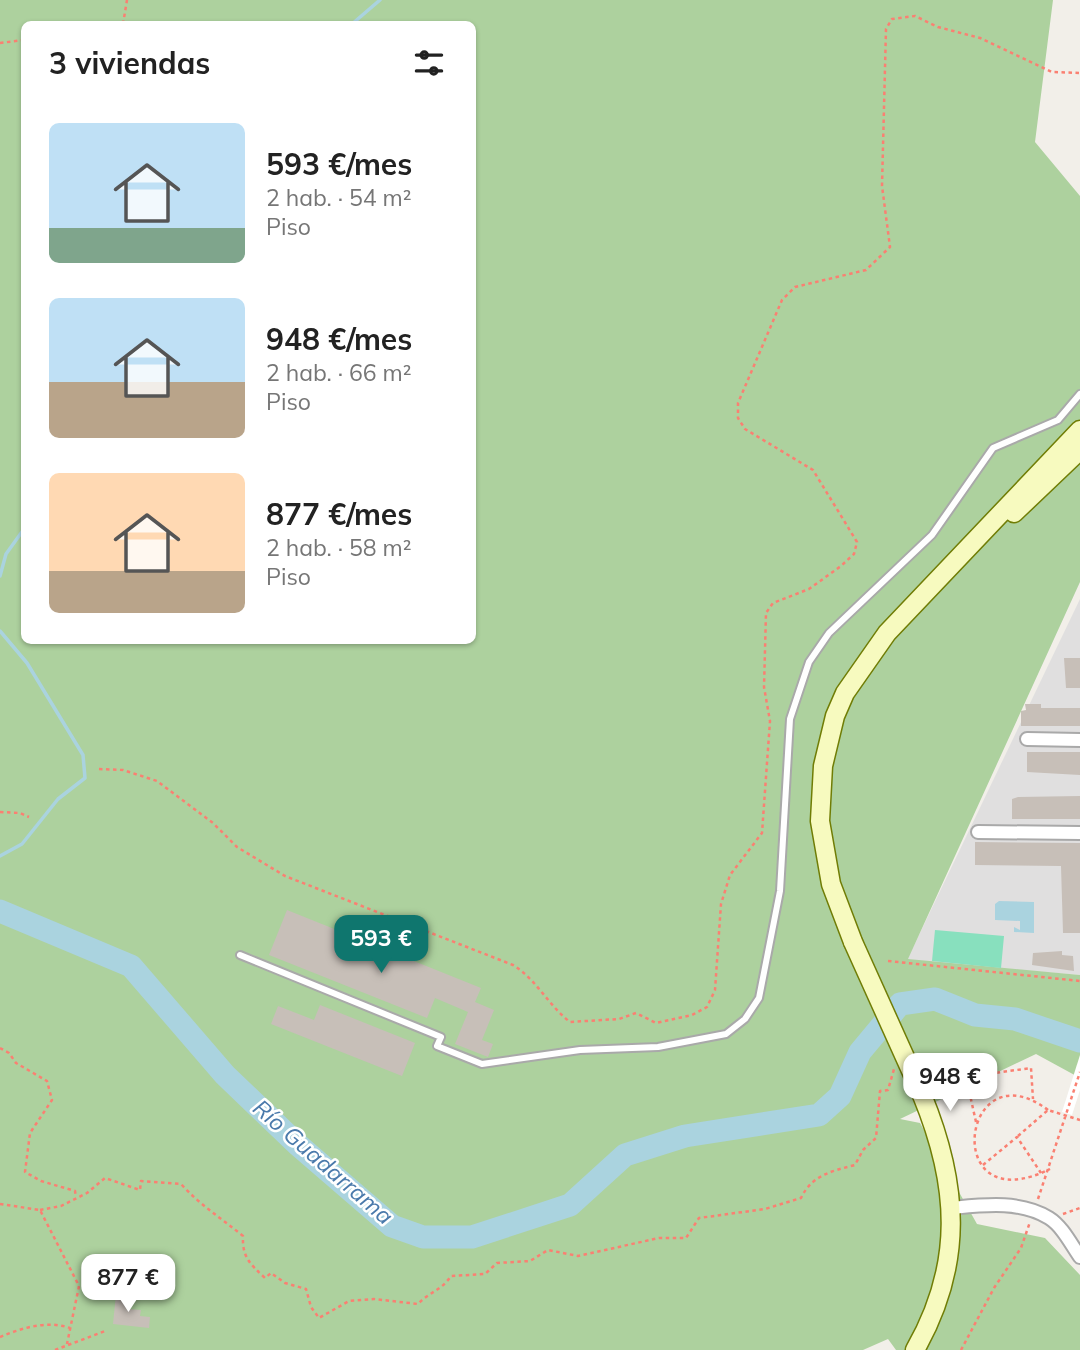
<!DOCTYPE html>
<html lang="es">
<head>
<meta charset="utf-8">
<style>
  body { margin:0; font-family:Mulish,sans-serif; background:#f6f6f6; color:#222; height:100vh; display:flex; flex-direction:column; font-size:26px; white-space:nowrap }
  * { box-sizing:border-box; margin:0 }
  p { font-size:23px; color:#767676 }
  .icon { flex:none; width:38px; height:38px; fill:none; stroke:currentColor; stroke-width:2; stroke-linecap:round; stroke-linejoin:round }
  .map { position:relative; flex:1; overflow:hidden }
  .side { position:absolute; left:21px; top:21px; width:455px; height:623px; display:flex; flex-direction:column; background:#fff; border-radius:10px; box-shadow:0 2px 5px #0004 }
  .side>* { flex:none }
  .price { position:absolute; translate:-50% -60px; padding:0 16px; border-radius:14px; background:#fff; color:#222; font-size:23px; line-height:46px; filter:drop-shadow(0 2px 4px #0008) }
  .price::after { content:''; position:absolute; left:50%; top:42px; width:21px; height:16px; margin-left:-10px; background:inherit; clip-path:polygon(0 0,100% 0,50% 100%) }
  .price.selected { background:#0f766e; color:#fff }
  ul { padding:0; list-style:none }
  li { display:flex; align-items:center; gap:21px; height:175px; padding:0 28px }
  li span { display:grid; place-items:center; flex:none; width:196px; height:140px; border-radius:10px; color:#555 }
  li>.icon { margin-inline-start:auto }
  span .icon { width:84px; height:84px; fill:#fffc; stroke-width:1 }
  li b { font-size:30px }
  h2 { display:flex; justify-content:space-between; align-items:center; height:84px; padding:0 28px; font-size:30px }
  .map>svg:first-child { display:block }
</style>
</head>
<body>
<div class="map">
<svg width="1080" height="1350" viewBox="0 0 1080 1350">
  <rect width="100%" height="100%" fill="#f2efe9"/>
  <!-- residential -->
  <path fill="#e0dfdf" d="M1080 599V975L907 960Z"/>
  <!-- forest -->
  <path fill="#add19e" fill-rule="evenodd" d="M0 0H1053L1035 142 1080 196V582L908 959 1080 975V1078L1036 1054 900 1119 920 1123 977 1224 1045 1238 1080 1275V1350H896L888 1339 863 1350H0ZM24 24H472V640H24Z"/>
  <!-- pitch -->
  <path fill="#88e0be" d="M935 930 1004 936 1001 968 932 961Z"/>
  <!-- water -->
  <path fill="#aad3df" d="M999 901 1034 902V933L1014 932V927L1020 930V921L995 920V904Z"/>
  <!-- pier -->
  <path fill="#fff" d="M1080 1055V1090L1072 1115 1062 1112Z"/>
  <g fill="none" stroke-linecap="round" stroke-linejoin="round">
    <!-- stream -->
    <path stroke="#aad3df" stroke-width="3.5" d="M352 24 380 0
      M0 576 6 554 24 529
      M0 631 27 663 83 755 85 778 58 799 22 844 0 856"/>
    <!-- river -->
    <path stroke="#aad3df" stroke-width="23" d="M0 911 131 966 225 1075 297 1144 392 1226 423 1237H472L570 1205 625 1155 685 1136 819 1115 840 1096 860 1052 900 1004 935 999 975 1015 1015 1019 1080 1041"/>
  </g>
  <!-- building -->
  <path fill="#c7bfb8" d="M1064 658H1080V688H1066Z
    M1025 704H1041V708H1080V726H1021V711L1026 710Z
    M1027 752H1080V775L1027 772Z
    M1080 796V819H1012V799L1018 797Z
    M975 842 1080 843V933H1063L1061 866 975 865Z
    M287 910 481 988 475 1002 494 1010 482 1040 493 1044 488 1057 455 1044 468 1012 435 998 427 1018 269 955Z
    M1062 951V955L1073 956 1074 971 1032 965 1033 953Z
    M320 1005 415 1043 402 1076 271 1024 278 1006 314 1020Z
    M116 1294 129 1296 128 1309 141 1310 140 1316 150 1317 149 1328 113 1324Z"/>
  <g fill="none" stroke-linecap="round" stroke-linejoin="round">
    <defs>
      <path id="service" d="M240 955 441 1037 437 1046 482 1064 580 1050 658 1047 726 1034 745 1019 759 998 780 891 790 719 809 662 829 633 932 535 993 448 1058 420 1080 394"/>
      <path id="minor" d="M1027 739 1080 740
        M978 832 1080 833
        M951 1208C983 1205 1020 1200 1049 1218 1062 1226 1071 1244 1080 1257"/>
      <path id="secondary" d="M1014 513 1080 450
        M853 942 831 884 820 821 823 766 835 716 845 693 887 633 1080 430
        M915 1350C964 1264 959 1185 922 1095"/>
    </defs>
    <!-- service casing -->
    <use href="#service" stroke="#a9a9a9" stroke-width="10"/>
    <!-- minor casing -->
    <use href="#minor" stroke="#a9a9a9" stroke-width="16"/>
    <!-- secondary casing -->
    <use href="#secondary" stroke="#707d05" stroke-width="21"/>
    <!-- path -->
    <path stroke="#fa8072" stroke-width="2.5" stroke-dasharray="3.5 3.5" stroke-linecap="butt" d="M123 24 127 0
      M0 43 24 40
      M99 769 123 770 157 781 213 823 237 847 285 876 513 965C537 980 548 1005 570 1022L619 1019 636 1013 656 1023 692 1015 707 1007 715 990 721 904 730 875 762 833 770 721 764 687 766 613 773 603 809 589 841 566 854 554 857 542 813 470 745 429 738 418V403L782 300 795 287 866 270 890 247 882 186 886 29 892 19 915 16 938 27 980 38 1052 72 1080 73
      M0 812 20 813 29 817
      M888 961 1080 981
      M0 1048 9 1053 16 1063 47 1081 52 1100 30 1133 25 1172 41 1181 75 1191 76 1197
      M922 1057 937 1060 966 1077
      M1048 1110C961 1045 939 1224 1050 1169
      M976 1122 966 1077 1031 1068 1033 1099
      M1018 1136 1048 1110 1080 1120
      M983 1165 1017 1137 1041 1173
      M1038 1199 1080 1072
      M0 1204 40 1210 79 1286 67 1344
      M40 1210 61 1206 87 1193 105 1178 140 1190 141 1181 181 1184C200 1205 221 1218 243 1236 242 1257 250 1264 265 1278L271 1273 285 1283 306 1289 311 1307 319 1318 349 1301 374 1299 418 1304C429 1292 441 1291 451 1276L485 1274 497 1263 530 1261 548 1250 578 1256 659 1238H686L699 1218 765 1209 801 1198C812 1175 832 1171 855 1165L863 1150 876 1138 880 1091 888 1090 894 1069
      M1063 1214 1080 1208
      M0 1337C22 1328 47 1320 70 1328
      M55 1350 105 1331
      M961 1350 994 1288 1021 1248 1030 1222"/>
    <!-- service -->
    <use href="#service" stroke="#fff" stroke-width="6"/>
    <!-- minor -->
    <use href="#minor" stroke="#fff" stroke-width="12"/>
    <!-- secondary -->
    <use href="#secondary" stroke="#f7fabf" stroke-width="18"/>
    <defs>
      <path id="secondary-bridge" d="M853 942 922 1095"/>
    </defs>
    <!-- secondary-bridge casing -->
    <use href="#secondary-bridge" stroke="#707d05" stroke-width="21" stroke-linecap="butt"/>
    <!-- secondary-bridge -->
    <use href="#secondary-bridge" stroke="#f7fabf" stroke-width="18"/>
  </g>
  <g text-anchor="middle" stroke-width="5" stroke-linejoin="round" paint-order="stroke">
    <!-- water labels -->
    <g font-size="23" font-style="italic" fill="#4a7aab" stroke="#fff">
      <text transform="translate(323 1162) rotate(41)" y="8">Río Guadarrama</text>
    </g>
  </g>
</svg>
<b class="price selected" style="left:381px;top:975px">593 €</b>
<b class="price" style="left:950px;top:1113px">948 €</b>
<b class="price" style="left:128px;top:1314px">877 €</b>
<section class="side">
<h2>3 viviendas<svg class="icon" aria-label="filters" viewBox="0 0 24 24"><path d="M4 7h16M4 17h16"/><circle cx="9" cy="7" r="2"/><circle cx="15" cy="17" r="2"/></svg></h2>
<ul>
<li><span style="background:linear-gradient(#bfe0f5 75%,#7fa58c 0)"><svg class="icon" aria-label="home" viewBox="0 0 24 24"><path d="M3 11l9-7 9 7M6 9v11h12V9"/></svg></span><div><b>593 €/mes</b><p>2 hab. · 54 m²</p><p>Piso</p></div></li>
<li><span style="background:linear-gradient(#bfe0f5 60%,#b9a48a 0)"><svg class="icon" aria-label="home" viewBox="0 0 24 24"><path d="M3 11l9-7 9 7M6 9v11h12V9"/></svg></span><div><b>948 €/mes</b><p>2 hab. · 66 m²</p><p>Piso</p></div></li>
<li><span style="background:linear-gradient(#ffd9b3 70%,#b9a48a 0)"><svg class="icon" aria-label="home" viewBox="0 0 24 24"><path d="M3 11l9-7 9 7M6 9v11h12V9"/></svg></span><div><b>877 €/mes</b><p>2 hab. · 58 m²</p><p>Piso</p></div></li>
</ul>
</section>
</div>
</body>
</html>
